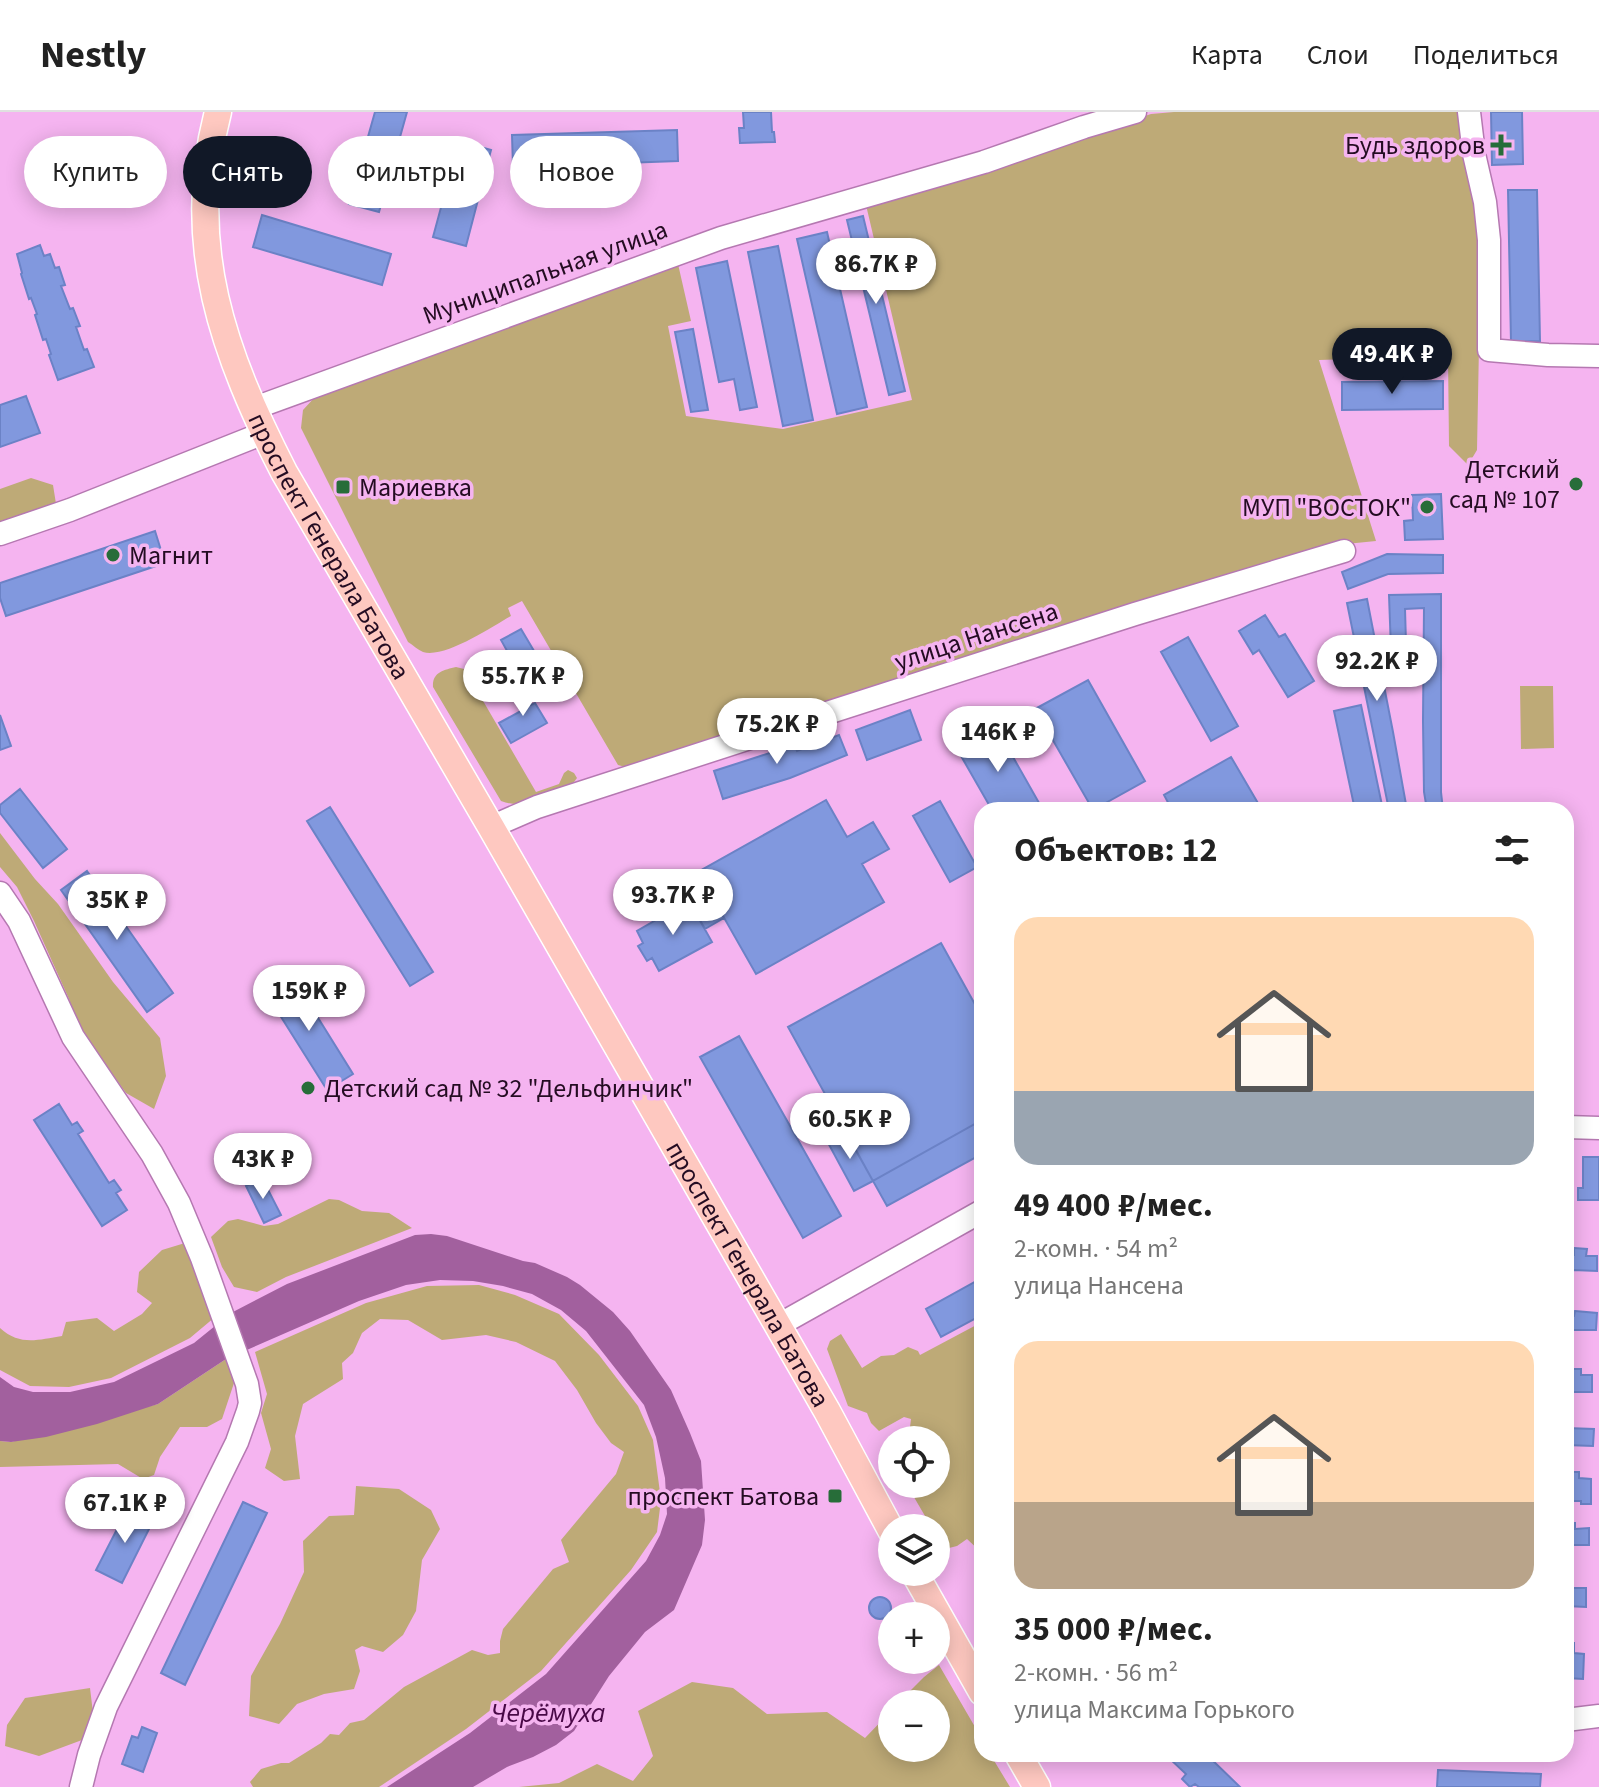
<!DOCTYPE html>
<html lang="ru">
<head>
<meta charset="utf-8">
<style>
  body { margin:0; font-family:"Source Sans 3",sans-serif; background:#f6f6f6; color:#222; height:100vh; display:flex; flex-direction:column; font-size:30px; white-space:nowrap }
  * { box-sizing:border-box; margin:0 }
  p { font-size:26px; color:#767676 }
  .icon { flex:none; width:44px; height:44px; fill:none; stroke:currentColor; stroke-width:2; stroke-linecap:round; stroke-linejoin:round }
  .map { position:relative; flex:1; overflow:hidden }
  .drawer { position:absolute; left:974px; top:690px; width:600px; height:960px; display:flex; flex-direction:column; background:#fff; border-radius:24px; box-shadow:0 4px 20px #0003 }
  .drawer>* { flex:none }
  .hud { position:absolute; left:24px; top:24px; width:760px; height:72px; display:flex; gap:16px }
  .fabs { position:absolute; left:878px; top:1314px; display:grid; gap:16px }
  .fabs a { display:grid; place-items:center; width:72px; height:72px; border-radius:50%; background:#fff; box-shadow:0 4px 20px #0003; font-size:40px }
  .price { position:absolute; translate:-50% -68px; padding:0 18px; border-radius:28px; background:#fff; color:#222; font-size:26px; line-height:52px; filter:drop-shadow(0 2px 4px #0008) }
  .price::after { content:''; position:absolute; left:50%; top:48px; width:24px; height:18px; margin-left:-12px; background:inherit; clip-path:polygon(0 0,100% 0,50% 100%) }
  .price.current { background:#111827; color:#fff }
  ul { padding:0; list-style:none }
  li { display:grid; align-content:center; gap:16px; height:424px; padding:0 40px }
  li span { display:grid; place-items:center; height:248px; border-radius:24px; color:#555 }
  li>.icon { margin-inline-start:auto }
  span .icon { width:144px; height:144px; fill:#fffc; stroke-width:1 }
  li b { font-size:34px }
  h2 { display:flex; justify-content:space-between; align-items:center; height:96px; padding:0 40px; font-size:34px }
  .chip { padding:0 28px; border-radius:36px; background:#fff; box-shadow:0 4px 20px #0003; font-size:28px; line-height:72px }
  .chip.current { background:#111827; color:#fff }
  header { display:flex; align-items:center; gap:48px; box-sizing:border-box; height:112px; padding:0 40px; background:#fff; border-bottom:2px solid #e0e0e0 }
  header strong { font-size:38px }
  nav { display:flex; gap:44px; margin-inline-start:auto; font-size:28px }
  .map>svg:first-child { display:block }
</style>
</head>
<body>
<header>
<strong>Nestly</strong>
<nav><a>Карта</a><a>Слои</a><a>Поделиться</a></nav>
</header>
<div class="map">
<svg width="1599" height="1675" viewBox="0 0 1599 1675">
  <rect width="100%" height="100%" fill="#f5b4f0"/>
  <!-- green -->
  <path fill="#beaa77" d="M1174 0H1464L1481 128 1477 338 1468 353 1449 334 1448 244 1319 248 1376 429 1346 432 629 656 618 653 522 489 508 496 511 504C492 515 444 547 423 540 418 538 413 533 408 530L301 316 303 298 315 285 678 152 691 209 668 214 686 304 783 317 912 288 866 93 1151 2Z
    M31 366 53 373 57 398 0 418V377Z
    M456 555 464 557 468 563 536 680 559 672 564 661 568 658 574 661 577 666 574 670C550 682 527 699 501 689L433 575C432 560 444 558 456 555Z
    M1520 574H1553L1554 636 1521 637Z
    M0 721 35 767 58 792 113 870 160 926 166 964 154 997 126 981 75 911 69 887 34 809 17 775 0 755Z
    M329 1087 339 1088 362 1099 389 1101 412 1116 286 1165 257 1180 234 1175 222 1155 211 1125 228 1109 238 1107 264 1114 278 1112Z
    M185 1131 215 1205 190 1226 111 1266 69 1275 30 1274 0 1258V1216C20 1234 37 1228 62 1224L66 1210 97 1206 114 1219 142 1202 152 1191 137 1180 139 1160 162 1138Z
    M479 1173 515 1183 559 1202 599 1243 638 1294 653 1328 661 1388 657 1420 631 1458 541 1559 466 1617 379 1675H253L250 1670 261 1657 281 1651H289L321 1631 330 1622 339 1623 350 1611 364 1608 404 1575 472 1538 488 1543 500 1541V1529L503 1517 553 1457 569 1450 561 1428 616 1362 624 1340 611 1331 596 1311 577 1278 555 1249 516 1230 486 1223 442 1228 408 1208 380 1207 362 1221 353 1241 342 1251 343 1267 303 1292 295 1324 300 1367 284 1369 265 1356 271 1337 261 1301 267 1282 255 1240 366 1191 427 1174Z
    M982 1210V1441L967 1427 957 1434 945 1437C937 1432 936 1425 936 1416H932L911 1380 910 1372H936V1328H911L909 1323 911 1307 904 1305 879 1319 871 1311 867 1301 848 1294 827 1237 830 1229 841 1222 862 1256 881 1244 894 1243 908 1235 918 1239 920 1243Z
    M226 1247 234 1271 222 1307 207 1315H180L160 1345 154 1363 143 1367 118 1352 0 1355V1329L11 1330 158 1292Z
    M356 1374 399 1377 431 1398 440 1417 422 1448 416 1499 403 1523 383 1540 362 1534 355 1538 360 1559 354 1577 324 1582 297 1592 279 1612 249 1604 251 1564 280 1512 304 1460 303 1429 329 1404 354 1403Z
    M939 1553 982 1627V1642H990L1010 1675H519L559 1671 597 1652 633 1669 653 1644 638 1599 692 1570 733 1576 767 1602 827 1600 865 1626 892 1598V1636H936V1592H897L924 1565Z
    M90 1576 93 1601 82 1628 39 1644 5 1634 7 1613 25 1586Z"/>
  <!-- water -->
  <path fill="#a2609e" d="M431 1122 447 1124 523 1149 535 1151 567 1165 580 1173 613 1200 630 1219 671 1278 690 1321 701 1349 705 1408 702 1433 674 1498 645 1520 609 1564 574 1619 556 1633 533 1645 507 1655 473 1675H387L470 1621 546 1562 646 1449 660 1423 667 1402 665 1366 656 1325 644 1293 586 1219 561 1198 532 1182 503 1174 473 1169 440 1168 406 1173 359 1189 226 1247 158 1292 97 1312 46 1325 11 1330 0 1329V1265L14 1275 33 1280H70L114 1270 194 1231 231 1201 287 1172 415 1123Z"/>
  <!-- building -->
  <path fill="#8198de" stroke="#6b82c6" stroke-width="2" d="M375 0H407L379 100 349 92Z
    M743 0H771L772 20H774L775 30 740 31 739 16H744Z
    M1491 0H1522L1523 52 1492 53Z
    M677 18 678 49 513 55 512 23Z
    M459 29 491 38 466 134 433 125Z
    M1508 78H1537L1540 229 1511 230Z
    M262 103 391 142 382 173 253 135Z
    M863 104 905 279 889 283 847 108Z
    M827 120 867 295 837 302 797 127Z
    M40 133 44 144 50 142 55 156 59 155 65 173 61 174 70 197 73 196 80 214 76 215 84 238 87 237 94 255 58 268 49 243 51 242 46 227 43 228 35 203 37 202 31 186 29 187 21 162 22 161 17 142Z
    M778 134 813 308 783 314 748 140Z
    M727 149 757 295 740 298 734 267 719 270 696 156Z
    M693 217 708 298 691 300 675 220Z
    M1443 269V297L1342 298V270Z
    M26 284 40 321 0 335V293Z
    M1441 382 1443 427 1405 428 1404 409 1413 408 1412 383Z
    M155 419 165 451 6 504 0 486V471Z
    M1387 442 1443 443V461L1388 462 1348 477 1342 460Z
    M1441 482V680L1443 698H1427L1424 680 1423 609 1424 496 1405 497 1407 565H1392L1389 483Z
    M1367 487 1393 620 1407 698H1389L1347 491Z
    M1265 503 1279 525 1285 522 1314 569 1288 585 1259 538 1253 542 1239 519Z
    M521 517 540 549 528 555 535 568 511 582 496 555 511 546 501 528Z
    M1188 525 1238 614 1211 629 1161 540Z
    M1088 568 1145 669 1093 698 1035 597Z
    M521 576 531 593 535 591 547 611 511 631 499 611 521 599 511 582Z
    M1361 593 1383 698H1355L1334 599Z
    M910 598 921 628 867 648 856 618Z
    M0 603 11 634 0 638Z
    M996 615 1043 698H992L957 637Z
    M839 623 847 643 790 666 723 687 714 659 776 639 774 630 792 624 797 639Z
    M1231 645 1262 698H1172L1164 683Z
    M20 677 67 737 43 756 0 701V693Z
    M826 688 847 725 873 710 889 737 862 752 884 790 756 862 698 760Z
    M940 689 977 755 950 770 913 704Z
    M330 695 433 860 410 874 307 709Z
    M87 759 173 881 147 900 61 778Z
    M689 789 712 830 659 859 652 846 647 849 638 834 643 831 637 819Z
    M716 792 724 806 705 817 697 803Z
    M941 831 982 905V1008L873 1069 788 915Z
    M292 864 353 962 327 978 266 881Z
    M739 924 841 1104 803 1126 700 945Z
    M59 992 72 1013 77 1010 83 1019 78 1022 109 1071 114 1068 121 1078 116 1081 127 1098 102 1114 34 1008Z
    M982 1008V1042L887 1094 873 1069Z
    M845 1019 873 1069 854 1079 827 1029Z
    M1583 1045H1599V1088H1578V1076H1583Z
    M262 1066 281 1103 264 1111 246 1074Z
    M1574 1136 1587 1137 1586 1144H1597V1159L1573 1158V1165H1566V1143H1574Z
    M982 1166V1203L941 1225 926 1197Z
    M1575 1199 1597 1201 1596 1218H1566V1203L1574 1204Z
    M1568 1257H1581V1263H1592V1280H1567Z
    M1566 1316 1594 1317 1593 1334 1566 1333Z
    M1567 1360H1579V1366L1591 1367V1392H1581V1389H1570L1571 1381H1566Z
    M243 1390 267 1401 185 1573 161 1561Z
    M129 1394 154 1407 122 1471 96 1458Z
    M1566 1411H1575V1417L1589 1416V1433H1566Z
    M1566 1470H1573V1476H1586V1495L1566 1494Z
    M869 1496a11 11 0 1 1 22 0a11 11 0 1 1-22 0Z
    M1566 1531H1574V1541L1584 1542 1583 1567 1566 1566Z
    M142 1615 157 1621 143 1660 122 1652 132 1624 138 1626Z
    M1171 1642H1206L1240 1675H1199L1195 1672 1190 1675 1182 1667 1186 1662 1168 1645Z
    M1438 1658 1541 1662 1540 1675H1437Z"/>
  <g fill="none" stroke-linecap="round" stroke-linejoin="round">
    <defs>
      <path id="minor" d="M1469 0 1474 42 1485 90 1489 128V238L1548 243 1599 244
        M252 297 721 126 984 50 1084 15 1135 0
        M0 422 70 398 264 321
        M491 715 537 695 793 612 1135 502 1344 439
        M0 781 19 809 73 925 152 1042 179 1091 202 1146 247 1272 250 1291 248 1299 237 1330 106 1595 89 1643 81 1675
        M1566 1015 1599 1016
        M777 1214 982 1099
        M1566 1608 1599 1604"/>
      <g id="major">
        <path id="s1" d="M218 0C183 132 224 243 284 360L491 715 827 1299 892 1420"/>
        <path d="M914 1460 982 1580"/>
        <path d="M1018 1642 1037 1675"/>
      </g>
    </defs>
    <!-- minor casing -->
    <use href="#minor" stroke="#b578b1" stroke-width="25"/>
    <!-- major casing -->
    <use href="#major" stroke="#fff" stroke-width="29"/>
    <!-- minor -->
    <use href="#minor" stroke="#fff" stroke-width="22"/>
    <!-- major -->
    <use href="#major" stroke="#fec8c0" stroke-width="26"/>
  </g>
  <!-- markers -->
  <g fill="#276d39" stroke="#f5b4f0" stroke-width="3">
    <path d="M1497 21h8v8h8v8h-8v8h-8v-8h-8v-8h8z"/>
    <circle cx="1576" cy="372" r="8"/>
    <rect x="335" y="367" width="16" height="16" rx="4"/>
    <circle cx="1427" cy="395" r="8"/>
    <circle cx="113" cy="443" r="8"/>
    <circle cx="308" cy="976" r="8"/>
    <rect x="827" y="1376" width="16" height="16" rx="4"/>
  </g>
  <g text-anchor="middle" stroke-width="7" stroke-linejoin="round" paint-order="stroke">
    <!-- poi labels -->
    <g font-size="26" fill="#240c22" stroke="#f5b4f0" text-anchor="end">
      <text x="1485" y="42">Будь здоров</text>
      <text x="1560" y="366">Детский<tspan x="1560" dy="30">сад № 107</tspan></text>
      <text x="359" y="384" text-anchor="start">Мариевка</text>
      <text x="1411" y="404">МУП "ВОСТОК"</text>
      <text x="129" y="452" text-anchor="start">Магнит</text>
      <text x="324" y="985" text-anchor="start">Детский сад № 32 "Дельфинчик"</text>
      <text x="819" y="1393">проспект Батова</text>
    </g>
    <!-- street labels -->
    <g font-size="26" fill="#240c22" stroke="#f5b4f0">
      <text transform="translate(545 160) rotate(-20)" y="9">Муниципальная улица</text>
      <text dy="9" stroke="none"><textPath href="#s1" startOffset="462">проспект Генерала Батова</textPath></text>
      <text transform="translate(976 524) rotate(-18)" y="9">улица Нансена</text>
      <text dy="9" stroke="none"><textPath href="#s1" startOffset="1302">проспект Генерала Батова</textPath></text>
    </g>
    <!-- water labels -->
    <g font-size="28" font-style="italic" fill="#480846" stroke="#f5b4f0">
      <text x="548" y="1610">Черёмуха</text>
    </g>
  </g>
</svg>
<div class="fabs">
<a><svg class="icon" aria-label="locate" viewBox="0 0 24 24"><circle cx="12" cy="12" r="6"/><path d="M12 2v4M12 18v4M2 12h4M18 12h4"/></svg></a>
<a><svg class="icon" aria-label="layers" viewBox="0 0 24 24"><path d="M12 4l9 5-9 5-9-5zM3 14l9 5 9-5"/></svg></a>
<a>+</a>
<a>−</a>
</div>
<b class="price" style="left:876px;top:194px">86.7K ₽</b>
<b class="price current" style="left:1392px;top:284px">49.4K ₽</b>
<b class="price" style="left:1377px;top:591px">92.2K ₽</b>
<b class="price" style="left:523px;top:606px">55.7K ₽</b>
<b class="price" style="left:777px;top:654px">75.2K ₽</b>
<b class="price" style="left:998px;top:662px">146K ₽</b>
<b class="price" style="left:673px;top:825px">93.7K ₽</b>
<b class="price" style="left:117px;top:830px">35K ₽</b>
<b class="price" style="left:309px;top:921px">159K ₽</b>
<b class="price" style="left:850px;top:1049px">60.5K ₽</b>
<b class="price" style="left:263px;top:1089px">43K ₽</b>
<b class="price" style="left:125px;top:1433px">67.1K ₽</b>
<div class="hud">
<a class="chip">Купить</a>
<a class="chip current">Снять</a>
<a class="chip">Фильтры</a>
<a class="chip">Новое</a>
</div>
<section class="drawer">
<h2>Объектов: 12<svg class="icon" aria-label="filters" viewBox="0 0 24 24"><path d="M4 7h16M4 17h16"/><circle cx="9" cy="7" r="2"/><circle cx="15" cy="17" r="2"/></svg></h2>
<ul>
<li><span style="background:linear-gradient(#ffd9b3 70%,#9aa5b1 0)"><svg class="icon" aria-label="home" viewBox="0 0 24 24"><path d="M3 11l9-7 9 7M6 9v11h12V9"/></svg></span><div><b>49 400 ₽/мес.</b><p>2-комн. · 54 m²</p><p>улица Нансена</p></div></li>
<li><span style="background:linear-gradient(#ffd9b3 65%,#b9a48a 0)"><svg class="icon" aria-label="home" viewBox="0 0 24 24"><path d="M3 11l9-7 9 7M6 9v11h12V9"/></svg></span><div><b>35 000 ₽/мес.</b><p>2-комн. · 56 m²</p><p>улица Максима Горького</p></div></li>
</ul>
</section>
</div>
</body>
</html>
